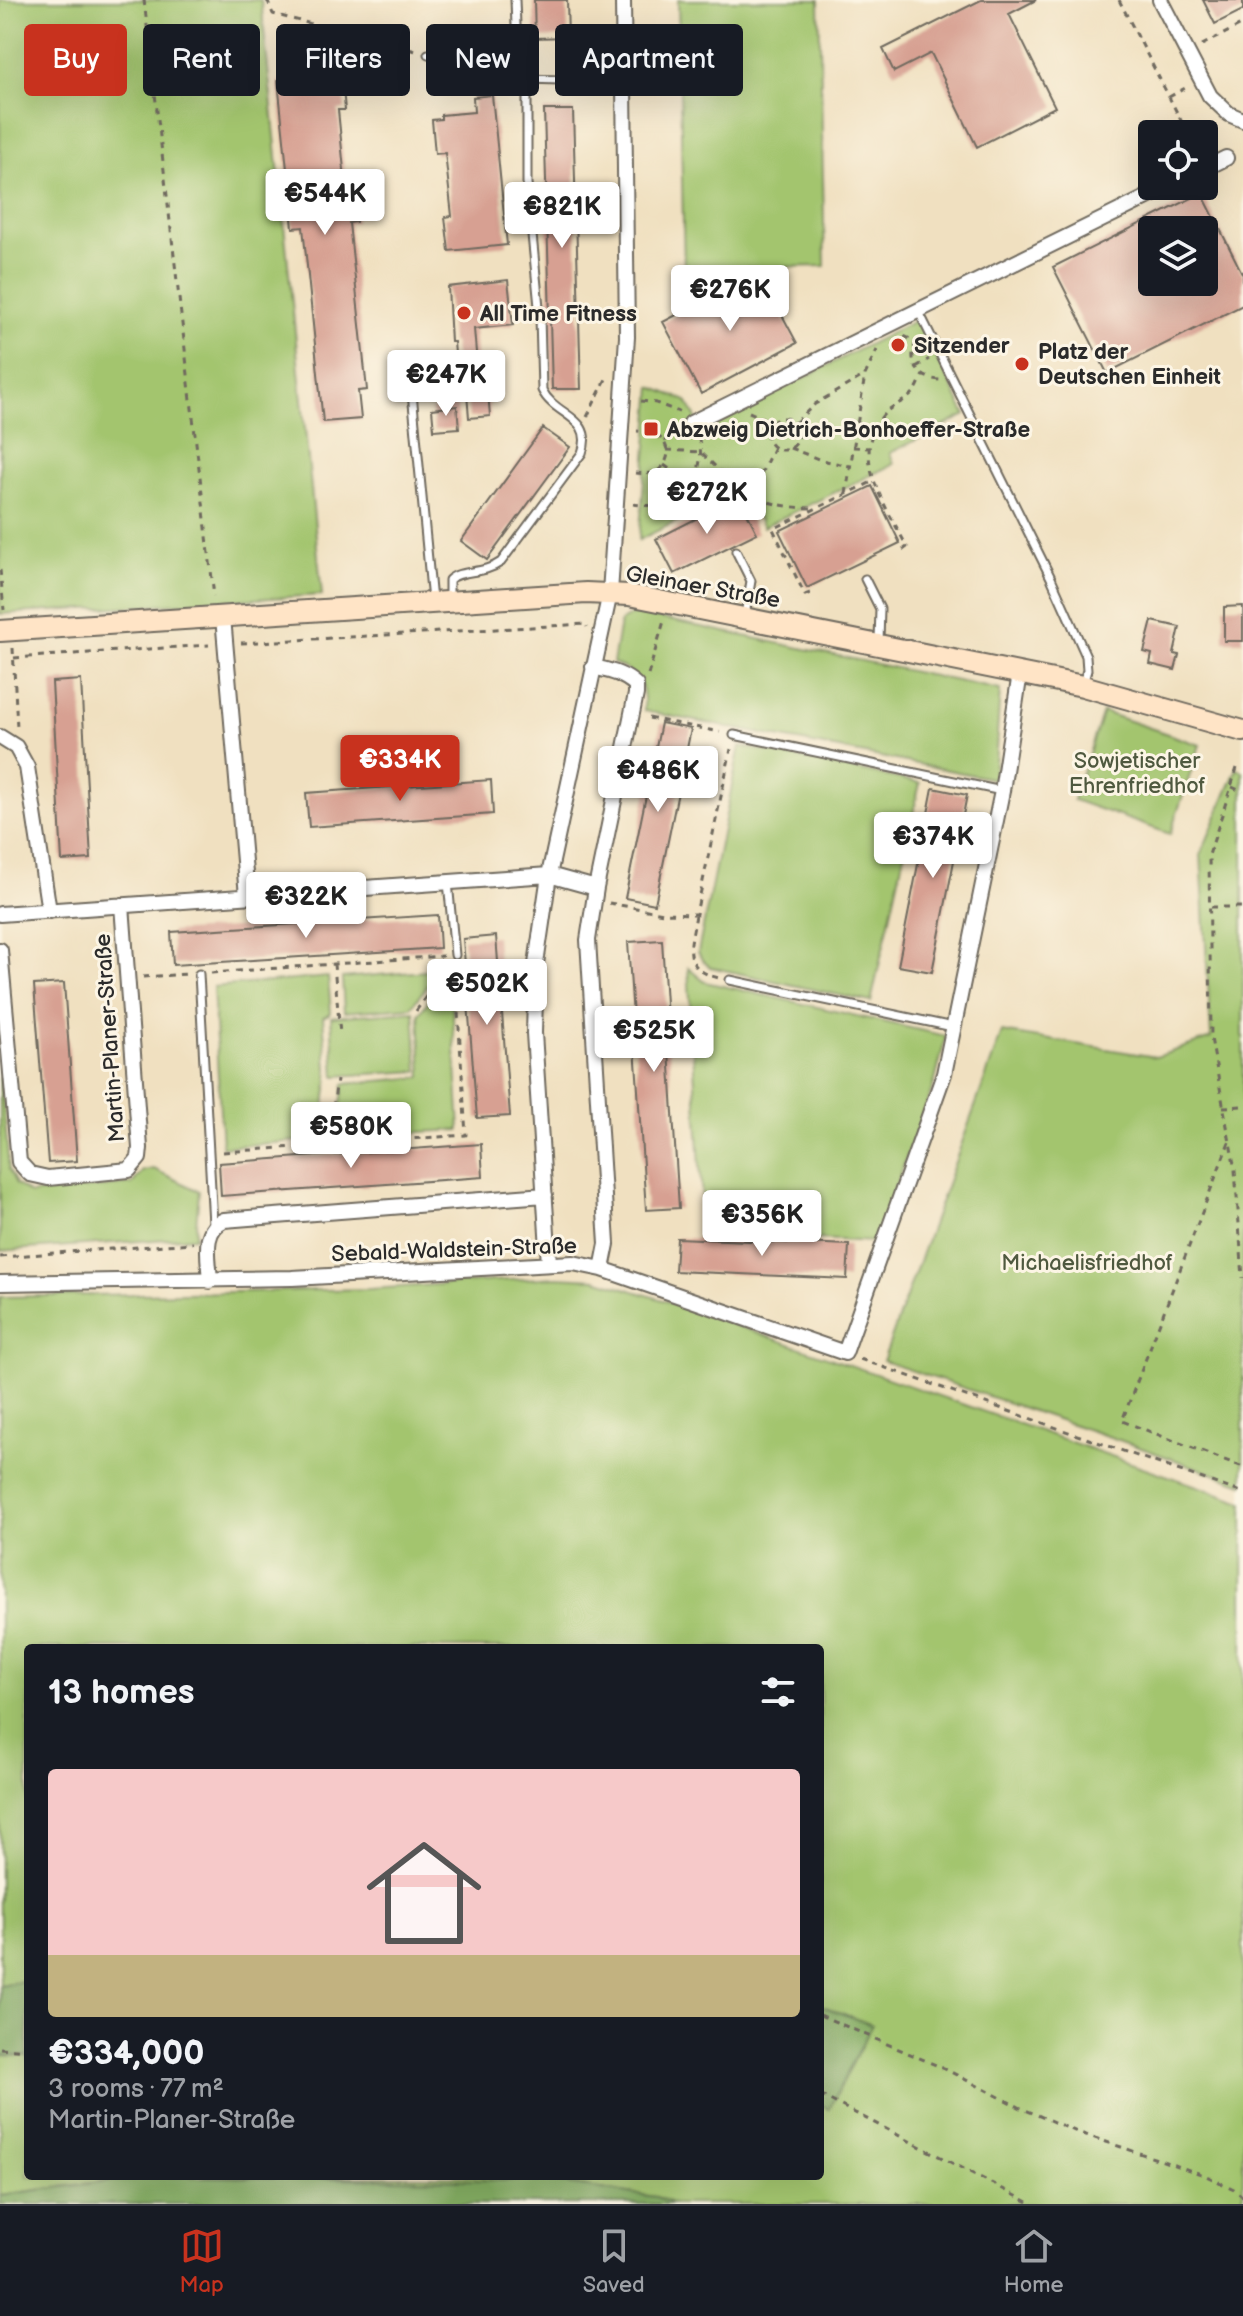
<!DOCTYPE html>
<html lang="en">
<head>
<meta charset="utf-8">
<style>
  body { margin:0; font-family:"Balsamiq Sans",sans-serif; background:#20242c; color:#f1f3f6; height:100vh; display:flex; flex-direction:column; font-size:30px; white-space:nowrap }
  * { box-sizing:border-box; margin:0 }
  p { font-size:26px; color:#9ea1a6 }
  .icon { flex:none; width:44px; height:44px; fill:none; stroke:currentColor; stroke-width:2; stroke-linecap:round; stroke-linejoin:round }
  .map { position:relative; flex:1; overflow:hidden }
  .details { position:absolute; left:24px; top:1644px; width:800px; height:536px; display:flex; flex-direction:column; background:#171b24; border-radius:8px; box-shadow:0 8px 32px #0002 }
  .details>* { flex:none }
  .guide { position:absolute; left:24px; top:24px; width:800px; height:72px; display:flex; gap:16px }
  .tools { position:absolute; left:1138px; top:120px; display:grid; gap:16px }
  .tools a { display:grid; place-items:center; width:80px; height:80px; border-radius:8px; background:#171b24; box-shadow:0 8px 32px #0002; font-size:40px }
  .price { position:absolute; translate:-50% -68px; padding:0 18px; border-radius:8px; background:#fff; color:#222; font-size:26px; line-height:52px; filter:drop-shadow(0 2px 4px #0008) }
  .price::after { content:''; position:absolute; left:50%; top:48px; width:24px; height:18px; margin-left:-12px; background:inherit; clip-path:polygon(0 0,100% 0,50% 100%) }
  .price.selected { background:#c8321e; color:#fff }
  ul { padding:0; list-style:none }
  li { display:grid; align-content:center; gap:16px; height:424px; padding:0 24px }
  li+li { border-top:2px solid #363941 }
  li span { display:grid; place-items:center; height:248px; border-radius:8px; color:#555 }
  li>.icon { margin-inline-start:auto }
  span .icon { width:144px; height:144px; fill:#fffc; stroke-width:1 }
  li b { font-size:34px }
  h2 { display:flex; justify-content:space-between; align-items:center; height:96px; padding:0 24px; font-size:34px }
  .tag { padding:0 28px; border-radius:8px; background:#171b24; box-shadow:0 8px 32px #0002; font-size:28px; line-height:72px }
  .tag.selected { background:#c8321e; color:#fff }
  .dock { display:flex; justify-content:space-around; align-items:center; height:112px; border-top:2px solid #363941; background:#171b24; font-size:22px; color:#9ea1a6 }
  .dock a { display:grid; justify-items:center; gap:4px }
  .dock .selected { color:#c8321e }
  .map>svg:first-child { display:block }
</style>
</head>
<body>
<div class="map">
<svg width="1243" height="2204" viewBox="0 0 1243 2204">
  <rect width="100%" height="100%" fill="#fcf5e5"/>
  <filter id="ink" filterUnits="userSpaceOnUse"><feTurbulence type="fractalNoise" baseFrequency=".0125" numOctaves="2"/><feDisplacementMap in="SourceGraphic" scale="16" xChannelSelector="R" yChannelSelector="G"/><feConvolveMatrix kernelMatrix="1 2 1 2 8 2 1 2 1" color-interpolation-filters="sRGB"/></filter>
  <filter id="wash" filterUnits="userSpaceOnUse"><feTurbulence type="fractalNoise" baseFrequency=".006" numOctaves="4" result="noise"/><feDisplacementMap in="SourceGraphic" scale="32" xChannelSelector="R" yChannelSelector="G"/><feGaussianBlur stdDeviation="1.8" result="paint"/><feColorMatrix in="noise" values="0 0 0 0 0 0 0 0 0 0 0 0 0 0 0 0 0 1.4 0 .05"/><feComposite in="paint" operator="in"/></filter>
  <g filter="url(#wash)">
    <rect width="100%" height="100%" fill="#f0e0c0"/>
    <!-- green -->
    <path fill="#a3c56e" stroke="#67784c" stroke-width="2" d="M0 0H261L322 595 0 614Z
      M678 0H819L825 266 684 269Z
      M918 319 966 415 890 453 894 464 763 527 743 488 639 540 652 387 687 401 702 430Z
      M635 613 1000 690 994 779 644 711C646 684 638 673 613 663L620 622Z
      M1103 712 1200 745 1170 834 1073 800Z
      M740 746 920 783 871 1002 710 967 702 960 698 952Z
      M1237 768 1243 771V1484L1119 1440 883 1361 1002 1032 1156 1057 1211 1038 1201 854Z
      M688 968 705 982 946 1036 935 1081 875 1242 704 1233Z
      M439 970 411 1007 344 1012 342 978Z
      M450 970 460 1130 336 1136 344 1084 422 1077 419 1014Z
      M328 977 331 1013 323 1017 328 1081 321 1139 222 1147 213 987Z
      M414 1011 418 1071 335 1076 331 1017Z
      M0 1061 9 1170 16 1184 30 1194 132 1184 143 1171 154 1169 199 1191 195 1237 0 1251Z
      M556 1277 596 1279 666 1301 1243 1502V2204H673L656 2197 546 2181 204 2176H820V2104L829 2108 872 2025 820 2005V1648H28V1980L0 1985V1297L370 1289Z
      M0 2055 28 2056V2176H146L0 2195Z"/>
    <!-- forest -->
    <path fill="#82aa61" stroke="#566a46" stroke-width="2" d="M28 1980V2056L0 2055V1985Z
      M820 2005 872 2025 829 2109 820 2104Z
      M146 2176 546 2181 656 2197 673 2204H0V2195Z"/>
    <g id="blocks">
      <!-- building -->
      <path fill="#d7a092" fill-rule="evenodd" d="M534 0H567L568 37 535 38Z
        M981 0H1036L1009 14 1055 107 977 147 931 53 894 72 883 49Z
        M1203 0H1243V10L1215 24Z
        M335 75 336 89H343L345 110H338L346 190 353 189 356 222 349 223 367 390 358 391 361 419 323 422 303 227 293 228 278 81Z
        M492 95 507 245 449 251 445 217 452 216 445 153 435 154 432 120 441 119V115L474 112 473 97Z
        M544 110H573L581 389H552Z
        M1202 193 1243 275V305L1107 373 1053 267ZM1152 230H1204V282H1152Z
        M759 272 797 343 701 394 663 322Z
        M508 280 513 325 474 329 478 376 457 378 454 342H451L448 287Z
        M488 392 490 416 469 418 467 394Z
        M457 406 459 428 434 430 432 409Z
        M543 428 570 447 487 560 461 541Z
        M872 486 900 543 807 588 779 531Z
        M739 497 757 533 674 574 656 539Z
        M1243 606V641H1224V607Z
        M1152 621 1180 627 1174 654 1179 655 1175 670 1150 664 1152 654 1144 652Z
        M81 680 91 859 62 861 52 682Z
        M661 723 691 729 655 904 625 898Z
        M491 780 493 814 309 827 306 793Z
        M933 788 967 795 932 972 898 966Z
        M438 915 440 948 173 965 171 932Z
        M496 936 510 1116 477 1118 463 939Z
        M662 940 679 1208 646 1210 628 942Z
        M64 983 77 1161 48 1163 34 985Z
        M481 1144 483 1177 221 1196 219 1163Z
        M677 1238 849 1245 847 1279 675 1271Z"/>
    </g>
  </g>
  <g filter="url(#ink)">
    <use href="#blocks" fill-opacity="0" stroke="#706a5f" stroke-width="2"/>
    <g fill="none" stroke-linecap="round" stroke-linejoin="round">
      <defs>
        <path id="lane" d="M515 0 518 77
          M428 54 527 79 624 82
          M919 312 1051 578 1086 656 1087 670 1083 684
          M412 393 432 601
          M736 551 751 581 745 615
          M865 579 880 609 879 641
          M449 600V580C460 569 483 575 501 562L582 453C595 416 555 417 542 390L540 317 527 183V79
          M734 735 1002 791
          M448 882 455 955
          M199 974 213 1224
          M730 980 953 1027"/>
        <path id="street" d="M1160 0 1210 96 1229 114 1243 120
          M1204 169 1226 158
          M691 423 1170 186
          M223 617 247 896
          M593 667C610 671 623 673 636 685V694L596 888
          M0 737 16 747 27 767 49 911
          M0 914 549 875 596 888 588 940 607 1244 602 1269
          M0 950 19 1162 30 1174 48 1178 129 1170 139 1158 140 1148 122 905
          M549 1264 534 1033 536 964 549 875 610 593 627 337 623 0
          M210 1281C209 1259 201 1230 224 1220L545 1195
          M0 1283 292 1278 573 1263 602 1269 845 1353 944 1074 1002 791 1020 673"/>
        <path id="secondary" d="M0 631 586 593 629 595 1083 686 1243 731"/>
      </defs>
      <!-- lane casing -->
      <use href="#lane" stroke="#706a5f" stroke-width="11"/>
      <!-- street casing -->
      <use href="#street" stroke="#706a5f" stroke-width="18"/>
      <!-- secondary casing -->
      <use href="#secondary" stroke="#706a5f" stroke-width="24"/>
      <!-- path -->
      <path stroke="#706a5f" stroke-width="3" stroke-dasharray="6 6" stroke-linecap="butt" d="M144 0 214 596
        M267 0 273 14 416 51
        M1119 0 1188 134
        M1202 45 1243 24
        M1169 97 1187 87
        M904 336 916 342
        M916 342C907 362 918 379 940 380
        M916 367 929 359
        M641 401 656 403 679 412
        M749 412 772 422
        M587 417 607 377
        M767 434a16 16 0 1 1 32 0a16 16 0 1 1-32 0Z
        M796 422 815 404 865 375
        M664 441 678 432
        M853 447 869 448
        M790 448 821 460 850 466
        M667 450 701 452C738 490 757 507 812 508
        M664 465C694 486 701 498 739 489
        M635 473C652 475 664 473 668 454 665 435 653 432 637 431
        M656 474 668 501 665 513C685 520 699 513 706 493
        M846 494 865 375 877 350
        M750 496 774 447
        M633 504C641 505 650 506 659 505 691 499 707 466 698 436
        M903 550 907 547C888 508 847 456 884 414 892 405 907 401 914 392 918 388 920 380 923 375
        M0 570 4 610
        M810 593 805 595 773 529 874 481
        M241 643 586 624 587 627
        M13 648 17 728
        M14 658 209 645
        M648 675 664 621
        M649 718 720 732
        M1237 768 1209 855 1211 1038 1235 1170 1243 1278
        M1232 787 1243 792
        M609 903 663 913 696 914 731 749
        M1211 907H1243
        M696 915C691 945 680 969 719 978
        M334 964 340 1034
        M211 973 443 956
        M143 977 188 974
        M416 1011 448 965
        M1223 1107 1243 1106
        M1229 1142 1122 1421 1243 1467
        M328 1143 337 1080
        M223 1152 466 1135 455 967
        M0 1257 193 1243
        M860 1359 1243 1493
        M820 2015 945 2069 1021 2108 1077 2132 1204 2175 1234 2189 1243 2197
        M0 2048 28 2050
        M820 2095 1032 2204"/>
      <!-- lane -->
      <use href="#lane" stroke="#fff" stroke-width="7"/>
      <!-- street -->
      <use href="#street" stroke="#fff" stroke-width="14"/>
      <!-- secondary -->
      <use href="#secondary" stroke="#ffe4c6" stroke-width="20"/>
    </g>
  </g>
  <!-- markers -->
  <g fill="#c8321e" stroke="#fcf5e5" stroke-width="3">
    <circle cx="464" cy="313" r="8"/>
    <circle cx="898" cy="345" r="8"/>
    <circle cx="1022" cy="364" r="8"/>
    <rect x="643" y="421" width="16" height="16" rx="4"/>
  </g>
  <g text-anchor="middle" stroke-width="6" stroke-linejoin="round" paint-order="stroke">
    <!-- poi labels -->
    <g font-size="22" font-weight="bold" fill="#2b2b2b" stroke="#fcf5e5" text-anchor="start">
      <text x="480" y="321">All Time Fitness</text>
      <text x="914" y="353">Sitzender</text>
      <text x="1038" y="359">Platz der<tspan x="1038" dy="25">Deutschen Einheit</tspan></text>
      <text x="667" y="437">Abzweig Dietrich-Bonhoeffer-Straße</text>
    </g>
    <!-- street labels -->
    <g font-size="22" fill="#2b2b2b" stroke="#fcf5e5">
      <text transform="translate(703 586) rotate(10)" y="8">Gleinaer Straße</text>
      <text transform="translate(109 1038) rotate(-94)" y="8">Martin-Planer-Straße</text>
      <text transform="translate(454 1249) rotate(-2)" y="8">Sebald-Waldstein-Straße</text>
    </g>
    <!-- park labels -->
    <g font-size="22" fill="#4f593f" stroke="#fcf5e5">
      <text x="1137" y="768">Sowjetischer<tspan x="1137" dy="25">Ehrenfriedhof</tspan></text>
      <text x="1087" y="1270">Michaelisfriedhof</text>
    </g>
  </g>
</svg>
<div class="tools">
<a><svg class="icon" aria-label="locate" viewBox="0 0 24 24"><circle cx="12" cy="12" r="6"/><path d="M12 2v4M12 18v4M2 12h4M18 12h4"/></svg></a>
<a><svg class="icon" aria-label="layers" viewBox="0 0 24 24"><path d="M12 4l9 5-9 5-9-5zM3 14l9 5 9-5"/></svg></a>
</div>
<b class="price" style="left:325px;top:237px">€544K</b>
<b class="price" style="left:562px;top:250px">€821K</b>
<b class="price" style="left:730px;top:333px">€276K</b>
<b class="price" style="left:446px;top:418px">€247K</b>
<b class="price" style="left:707px;top:536px">€272K</b>
<b class="price selected" style="left:400px;top:803px">€334K</b>
<b class="price" style="left:658px;top:814px">€486K</b>
<b class="price" style="left:933px;top:880px">€374K</b>
<b class="price" style="left:306px;top:940px">€322K</b>
<b class="price" style="left:487px;top:1027px">€502K</b>
<b class="price" style="left:654px;top:1074px">€525K</b>
<b class="price" style="left:351px;top:1170px">€580K</b>
<b class="price" style="left:762px;top:1258px">€356K</b>
<div class="guide">
<a class="tag selected">Buy</a>
<a class="tag">Rent</a>
<a class="tag">Filters</a>
<a class="tag">New</a>
<a class="tag">Apartment</a>
</div>
<section class="details">
<h2>13 homes<svg class="icon" aria-label="filters" viewBox="0 0 24 24"><path d="M4 7h16M4 17h16"/><circle cx="9" cy="7" r="2"/><circle cx="15" cy="17" r="2"/></svg></h2>
<ul>
<li><span style="background:linear-gradient(#f6c9c9 75%,#c2b280 0)"><svg class="icon" aria-label="home" viewBox="0 0 24 24"><path d="M3 11l9-7 9 7M6 9v11h12V9"/></svg></span><div><b>€334,000</b><p>3 rooms · 77 m²</p><p>Martin-Planer-Straße</p></div></li>
</ul>
</section>
</div>
<nav class="dock">
<a class="selected"><svg class="icon" aria-label="map" viewBox="0 0 24 24"><path d="M3 6l6-2 6 2 6-2v14l-6 2-6-2-6 2zM9 4v14M15 6v14"/></svg>Map</a>
<a><svg class="icon" aria-label="saved" viewBox="0 0 24 24"><path d="M7 4h10v16l-5-4-5 4z"/></svg>Saved</a>
<a><svg class="icon" aria-label="home" viewBox="0 0 24 24"><path d="M3 11l9-7 9 7M6 9v11h12V9"/></svg>Home</a>
</nav>
</body>
</html>
